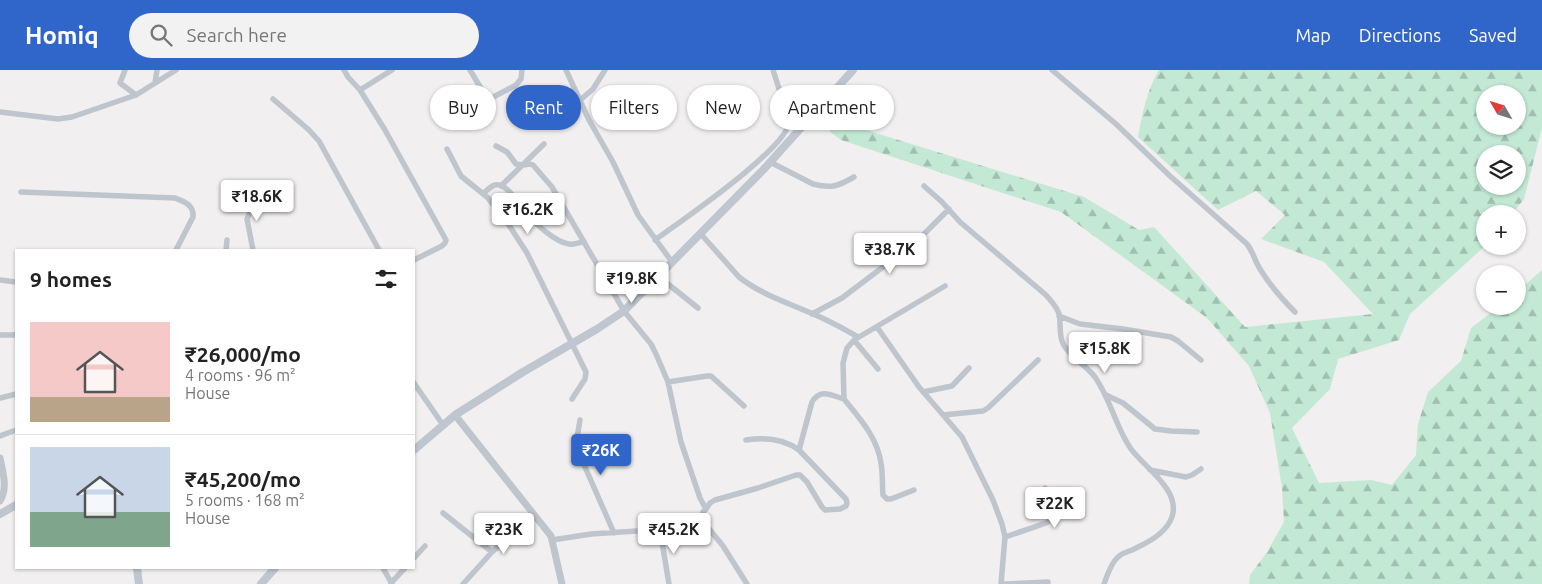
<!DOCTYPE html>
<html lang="en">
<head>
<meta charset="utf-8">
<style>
  body { margin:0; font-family:Ubuntu,sans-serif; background:#f2f2f2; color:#222; height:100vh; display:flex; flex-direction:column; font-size:19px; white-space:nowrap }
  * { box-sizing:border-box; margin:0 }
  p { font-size:16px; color:#767676 }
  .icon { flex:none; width:28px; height:28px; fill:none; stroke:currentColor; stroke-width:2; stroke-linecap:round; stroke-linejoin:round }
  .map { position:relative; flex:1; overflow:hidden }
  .sheet { position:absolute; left:15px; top:179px; width:400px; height:320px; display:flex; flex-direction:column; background:#fff; border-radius:0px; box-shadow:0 1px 4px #0004 }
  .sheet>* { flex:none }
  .hud { position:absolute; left:430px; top:15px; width:475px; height:45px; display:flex; gap:10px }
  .needle { width:32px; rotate:309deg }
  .fabs { position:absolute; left:1476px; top:15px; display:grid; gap:10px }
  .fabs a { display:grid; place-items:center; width:50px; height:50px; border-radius:50%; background:#fff; box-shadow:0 1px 4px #0004; font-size:25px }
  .price { position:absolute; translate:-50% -42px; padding:0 11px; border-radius:5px; background:#fff; color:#222; font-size:16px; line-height:32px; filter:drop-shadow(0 1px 2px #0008) }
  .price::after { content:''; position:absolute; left:50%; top:30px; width:15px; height:11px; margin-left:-8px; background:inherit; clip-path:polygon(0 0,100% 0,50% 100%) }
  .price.active { background:#3066ca; color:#fff }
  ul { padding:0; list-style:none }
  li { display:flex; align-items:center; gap:15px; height:125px; padding:0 15px }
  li+li { border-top:1px solid #e0e0e0 }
  li span { display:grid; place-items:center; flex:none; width:140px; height:100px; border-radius:0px; color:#555 }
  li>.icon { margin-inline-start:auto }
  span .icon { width:60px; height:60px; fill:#fffc; stroke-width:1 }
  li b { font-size:21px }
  h2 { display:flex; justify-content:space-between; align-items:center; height:60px; padding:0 15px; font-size:21px }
  .tag { padding:0 18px; border-radius:22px; background:#fff; box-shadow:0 1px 4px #0004; font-size:18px; line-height:45px }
  .tag.active { background:#3066ca; color:#fff }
  header { display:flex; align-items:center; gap:30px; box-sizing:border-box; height:70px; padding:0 25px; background:#3066ca; color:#fff }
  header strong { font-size:24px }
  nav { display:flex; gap:28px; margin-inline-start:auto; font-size:18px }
  .search { width:350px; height:45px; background:#f2f2f2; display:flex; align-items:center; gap:12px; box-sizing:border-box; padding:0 18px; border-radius:28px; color:#767676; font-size:19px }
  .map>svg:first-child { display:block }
</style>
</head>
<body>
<header>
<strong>Homiq</strong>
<div class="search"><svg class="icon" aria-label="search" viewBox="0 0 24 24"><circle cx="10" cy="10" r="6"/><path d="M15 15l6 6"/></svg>Search here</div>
<nav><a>Map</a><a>Directions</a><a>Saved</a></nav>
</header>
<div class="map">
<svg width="1542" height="514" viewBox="0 0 1542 514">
  <defs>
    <pattern id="forest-firs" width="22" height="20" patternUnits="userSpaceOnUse" patternTransform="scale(1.25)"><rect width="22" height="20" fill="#c3e9d5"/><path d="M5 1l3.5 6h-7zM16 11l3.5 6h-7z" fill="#a0bfb0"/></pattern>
  </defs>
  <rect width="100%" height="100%" fill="#f1efef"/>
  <!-- forest -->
  <path fill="url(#forest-firs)" fill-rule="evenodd" d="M1159 0H1542V58L1524 129 1512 144H1485V176L1410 244 1399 270 1338 289 1330 319 1292 358 1319 413 1371 410 1392 415 1416 385 1418 354 1428 322 1461 291 1471 258 1500 236H1518V221L1542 200V514H1249L1250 505 1267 482 1284 452 1282 418 1270 343 1249 296 1207 248 1061 142 841 70 830 62 827 48 1084 127 1139 160 1154 157 1245 257 1373 244 1324 192 1261 169 1285 145 1256 121 1218 140 1138 67C1142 45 1147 19 1159 0ZM1485 24H1518V56H1485ZM1485 84H1518V116H1485Z"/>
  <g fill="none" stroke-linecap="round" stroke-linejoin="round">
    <!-- minor -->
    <path stroke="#bfc5cc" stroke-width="5.5" d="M125 0 120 13 136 25
      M344 0 348 7 360 20 385 60 446 170 445 173 442 176 414 190
      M470 0 488 30
      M566 0 589 50 613 92 638 145 672 192
      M1052 0 1116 54 1170 106 1247 174C1253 182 1255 191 1260 199 1269 214 1282 229 1295 242
      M155 13 157 0
      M360 20 392 0
      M273 29 309 60 319 71 379 180
      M579 31 593 19 605 0
      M467 41 516 15 521 9 522 0
      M0 42 58 49 72 47 136 25 176 0
      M496 76 507 82 516 94 523 95 530 94 533 95 552 117 624 241 651 274 656 284 668 312 681 372 700 428 706 439
      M447 79 461 106 487 127 505 149 527 183 586 302 585 309 572 329
      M770 92 813 114C832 119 838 116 854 107
      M501 116 544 74
      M924 116 942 132 960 152 1046 225C1051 231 1057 237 1059 244 1061 253 1059 262 1062 271 1066 284 1086 295 1095 307 1111 330 1116 358 1131 379 1145 398 1181 420 1172 447 1167 461 1151 471 1138 477 1132 481 1123 482 1118 487 1111 493 1107 505 1104 514
      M21 122 175 128C185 132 194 135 193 147L176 180
      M483 124C486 121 491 116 495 115 507 112 519 135 526 142 534 153 555 172 569 174 574 175 579 173 584 171
      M700 163 739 207C763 226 792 234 820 247 833 253 846 260 858 267
      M655 170C678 153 793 75 789 50L773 0
      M226 180 227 170
      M253 180 247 149 257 124
      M658 206 698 238
      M0 210 16 212
      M812 244 842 228 916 172 949 139
      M1059 246 1080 254 1123 259 1171 267 1178 271 1201 290
      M877 257 919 317 962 367 993 430 1002 454 1005 467 1001 514
      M0 265H16
      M854 270 878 299
      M668 312 707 306H711L744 336
      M414 313 443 355
      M923 322 952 316 969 298
      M1106 325 1123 333 1155 359 1171 361 1197 362
      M0 328 16 324
      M943 345 983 341 988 338 1038 290
      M580 350 577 368 578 381 614 463
      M0 366 16 360
      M799 380 812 332C820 318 831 325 844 329
      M1150 400 1186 407 1192 405 1201 399
      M914 420 891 429H887L883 425C882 415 883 404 881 393 877 367 860 349 844 329L843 293 847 278 854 270 945 216
      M443 443 492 482
      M702 450 723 476 747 514
      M660 460 669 514
      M1005 467 1046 453 1052 449 1055 441 1045 418
      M552 470 591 464 652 460H685L699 454 704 447 703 442 706 439 710 433 715 430 758 418 796 405H800L807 412 822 437 825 440 840 439 846 436 847 433 846 429 799 380C783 368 765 367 746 370
      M414 488 425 476
      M383 498 392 514
      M391 513 405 498
      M463 514 492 482 534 445
      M1005 514 1048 512"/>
    <!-- tertiary -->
    <path stroke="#bfc5cc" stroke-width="7" d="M455 345 551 466 562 514
      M0 388C3 403 8 418 0 431"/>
    <!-- secondary -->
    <path stroke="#bfc6d0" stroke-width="8" d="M414 380 455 345 523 302 597 259 624 241 763 100 853 0
      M0 444 16 435
      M137 498 139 514
      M261 514 275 498"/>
  </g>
</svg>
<div class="fabs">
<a><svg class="needle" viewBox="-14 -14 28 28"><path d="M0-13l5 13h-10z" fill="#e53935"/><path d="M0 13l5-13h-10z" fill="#767676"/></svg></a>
<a><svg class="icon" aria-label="layers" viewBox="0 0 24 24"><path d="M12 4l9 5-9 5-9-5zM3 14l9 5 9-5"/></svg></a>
<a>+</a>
<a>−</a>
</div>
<b class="price" style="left:257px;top:152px">₹18.6K</b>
<b class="price" style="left:528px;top:165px">₹16.2K</b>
<b class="price" style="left:890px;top:205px">₹38.7K</b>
<b class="price" style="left:632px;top:234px">₹19.8K</b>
<b class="price" style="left:1105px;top:304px">₹15.8K</b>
<b class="price active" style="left:601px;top:406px">₹26K</b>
<b class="price" style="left:1055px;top:459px">₹22K</b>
<b class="price" style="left:504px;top:485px">₹23K</b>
<b class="price" style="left:674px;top:485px">₹45.2K</b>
<div class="hud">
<a class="tag">Buy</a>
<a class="tag active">Rent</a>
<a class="tag">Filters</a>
<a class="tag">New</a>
<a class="tag">Apartment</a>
</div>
<section class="sheet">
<h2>9 homes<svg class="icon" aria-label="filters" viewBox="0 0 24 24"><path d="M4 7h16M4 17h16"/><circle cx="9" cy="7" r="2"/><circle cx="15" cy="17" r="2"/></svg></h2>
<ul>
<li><span style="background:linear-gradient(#f6c9c9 75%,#b9a48a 0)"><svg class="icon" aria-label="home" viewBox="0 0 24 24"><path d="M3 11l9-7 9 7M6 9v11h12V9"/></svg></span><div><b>₹26,000/mo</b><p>4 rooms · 96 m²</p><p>House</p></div></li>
<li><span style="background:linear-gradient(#c9d6e8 65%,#7fa58c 0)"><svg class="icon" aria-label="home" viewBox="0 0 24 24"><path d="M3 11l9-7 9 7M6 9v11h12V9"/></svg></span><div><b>₹45,200/mo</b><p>5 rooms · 168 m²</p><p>House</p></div></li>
</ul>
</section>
</div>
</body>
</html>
